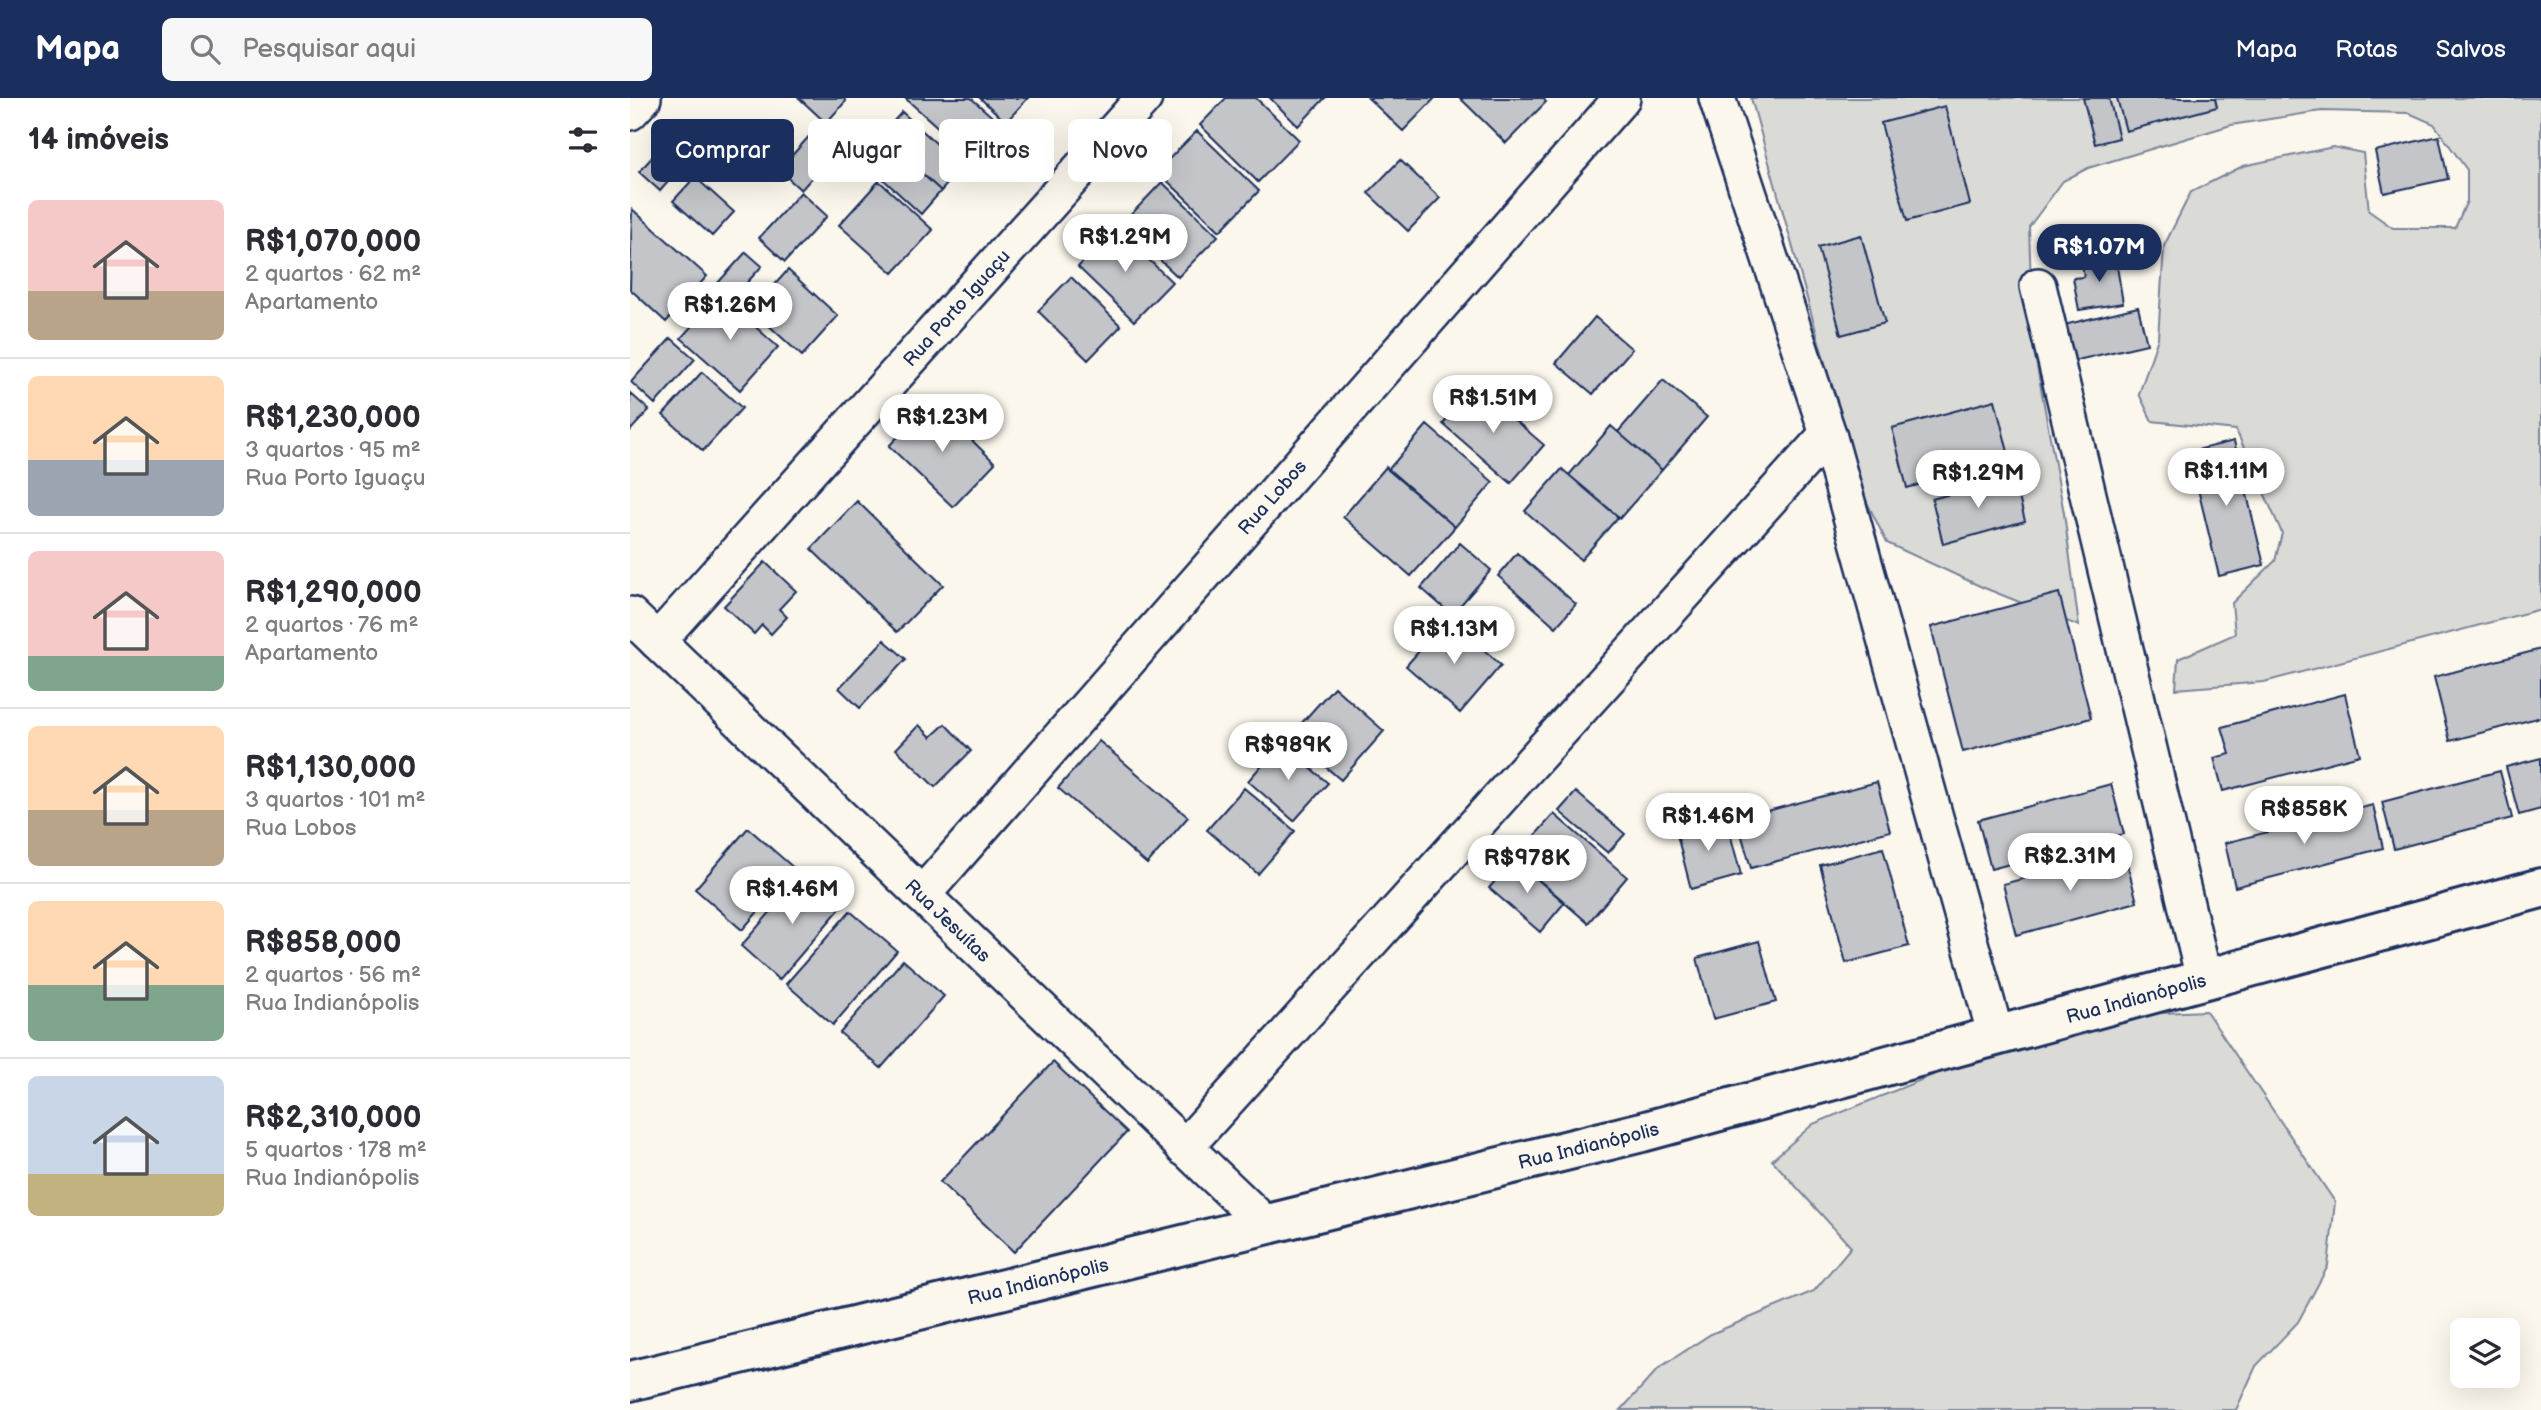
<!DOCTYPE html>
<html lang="pt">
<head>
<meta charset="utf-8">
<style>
  body { margin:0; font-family:"Balsamiq Sans",sans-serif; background:#f7f7f7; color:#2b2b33; height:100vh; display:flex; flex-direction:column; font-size:26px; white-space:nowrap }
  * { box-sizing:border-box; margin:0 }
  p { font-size:23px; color:#7c7c81 }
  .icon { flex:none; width:38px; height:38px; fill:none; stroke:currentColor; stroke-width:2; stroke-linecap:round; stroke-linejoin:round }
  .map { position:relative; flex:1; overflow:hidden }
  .details { display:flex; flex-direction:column; background:#fff; width:630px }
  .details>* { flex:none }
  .banner { position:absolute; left:21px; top:21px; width:665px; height:63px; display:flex; gap:14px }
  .buttons { position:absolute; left:1820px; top:1220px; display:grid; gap:14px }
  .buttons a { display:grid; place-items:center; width:70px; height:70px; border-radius:10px; background:#fff; box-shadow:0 7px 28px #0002; font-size:35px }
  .price { position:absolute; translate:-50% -60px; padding:0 16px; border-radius:24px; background:#fff; color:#222; font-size:23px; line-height:46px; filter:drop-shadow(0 2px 4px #0008) }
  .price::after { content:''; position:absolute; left:50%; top:42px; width:21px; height:16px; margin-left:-10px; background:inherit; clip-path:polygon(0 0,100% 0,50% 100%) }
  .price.selected { background:#1b2f5e; color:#fff }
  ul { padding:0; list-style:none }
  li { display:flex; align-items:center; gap:21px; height:175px; padding:0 28px }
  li+li { border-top:2px solid #e1e1e2 }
  li span { display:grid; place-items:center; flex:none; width:196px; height:140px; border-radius:10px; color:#555 }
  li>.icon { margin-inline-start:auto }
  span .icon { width:84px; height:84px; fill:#fffc; stroke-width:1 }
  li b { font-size:30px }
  h2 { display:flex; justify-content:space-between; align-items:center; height:84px; padding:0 28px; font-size:30px }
  .tag { padding:0 24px; border-radius:10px; background:#fff; box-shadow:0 7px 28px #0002; font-size:24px; line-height:63px }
  .tag.selected { background:#1b2f5e; color:#fff }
  header { display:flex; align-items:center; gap:42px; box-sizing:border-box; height:98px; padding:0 35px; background:#1b2f5e; color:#fff }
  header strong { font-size:33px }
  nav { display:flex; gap:38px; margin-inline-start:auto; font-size:24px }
  .search { width:490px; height:63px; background:#f7f7f7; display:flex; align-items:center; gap:18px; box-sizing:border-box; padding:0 24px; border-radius:10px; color:#7c7c81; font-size:26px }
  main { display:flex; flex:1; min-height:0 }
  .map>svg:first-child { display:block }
</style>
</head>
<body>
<header>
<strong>Mapa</strong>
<div class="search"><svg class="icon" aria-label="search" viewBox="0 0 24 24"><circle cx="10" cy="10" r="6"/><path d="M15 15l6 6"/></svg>Pesquisar aqui</div>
<nav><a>Mapa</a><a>Rotas</a><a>Salvos</a></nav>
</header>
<main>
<section class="details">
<h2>14 imóveis<svg class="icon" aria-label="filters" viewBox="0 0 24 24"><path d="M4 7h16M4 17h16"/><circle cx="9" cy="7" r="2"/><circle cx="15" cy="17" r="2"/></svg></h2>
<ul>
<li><span style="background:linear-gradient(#f6c9c9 65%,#b9a48a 0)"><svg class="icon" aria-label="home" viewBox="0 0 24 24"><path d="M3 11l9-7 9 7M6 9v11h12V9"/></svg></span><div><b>R$1,070,000</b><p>2 quartos · 62 m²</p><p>Apartamento</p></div></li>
<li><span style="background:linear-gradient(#ffd9b3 60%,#9aa5b1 0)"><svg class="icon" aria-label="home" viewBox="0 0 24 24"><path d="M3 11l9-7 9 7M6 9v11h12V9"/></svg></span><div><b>R$1,230,000</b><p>3 quartos · 95 m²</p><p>Rua Porto Iguaçu</p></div></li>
<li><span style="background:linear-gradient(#f6c9c9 75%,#7fa58c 0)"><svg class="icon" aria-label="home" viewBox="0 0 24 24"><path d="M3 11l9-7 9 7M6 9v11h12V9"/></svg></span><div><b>R$1,290,000</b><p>2 quartos · 76 m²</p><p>Apartamento</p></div></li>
<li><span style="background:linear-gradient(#ffd9b3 60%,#b9a48a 0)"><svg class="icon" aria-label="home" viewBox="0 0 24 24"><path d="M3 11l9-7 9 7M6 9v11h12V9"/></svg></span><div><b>R$1,130,000</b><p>3 quartos · 101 m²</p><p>Rua Lobos</p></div></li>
<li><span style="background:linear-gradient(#ffd9b3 60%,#7fa58c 0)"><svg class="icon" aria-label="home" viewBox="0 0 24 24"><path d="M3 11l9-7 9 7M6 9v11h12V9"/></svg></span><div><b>R$858,000</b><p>2 quartos · 56 m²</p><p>Rua Indianópolis</p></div></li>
<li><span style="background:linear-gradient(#c9d6e8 70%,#c2b280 0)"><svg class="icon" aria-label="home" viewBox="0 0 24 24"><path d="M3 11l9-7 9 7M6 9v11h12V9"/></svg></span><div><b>R$2,310,000</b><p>5 quartos · 178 m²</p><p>Rua Indianópolis</p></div></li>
</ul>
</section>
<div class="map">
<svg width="1911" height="1312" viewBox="0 0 1911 1312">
  <rect width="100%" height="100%" fill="#fbf7ec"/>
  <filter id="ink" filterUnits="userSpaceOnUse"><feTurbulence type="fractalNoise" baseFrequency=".0143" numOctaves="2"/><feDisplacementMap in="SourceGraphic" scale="14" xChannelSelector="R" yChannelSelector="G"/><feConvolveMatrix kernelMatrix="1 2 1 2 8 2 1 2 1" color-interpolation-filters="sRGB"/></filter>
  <g filter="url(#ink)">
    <!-- green -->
    <path fill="#dadad7" stroke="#7a849a" stroke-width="2" d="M1121 0H1911V511L1634 584 1546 591 1548 561 1605 536 1602 505 1645 463 1652 435 1606 332 1522 323 1509 296 1528 240 1534 148 1561 94 1613 68 1703 49 1733 55 1739 113 1763 130H1825L1837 103V72L1804 26 1779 15 1691 13 1601 27 1458 70 1433 83 1399 129 1403 247 1434 415 1449 528 1352 489 1257 445 1230 390Z
      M1576 913 1705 1104 1698 1168 1668 1224 1626 1268 1606 1312H991L1029 1270 1081 1236 1184 1193 1221 1149 1142 1062 1183 1026 1347 959 1509 916Z"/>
    <!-- building -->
    <path fill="#c3c5c9" stroke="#1b2f5e" stroke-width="2" d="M169 0H213L216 3 196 25Z
      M275 0H341L368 24 338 56Z
      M350 0H398L376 24Z
      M596 0H626L669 42 628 84 570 27Z
      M640 0H695L668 28Z
      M738 0H805L773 33Z
      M830 0H913L916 4 876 45Z
      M1453 0H1479L1489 40 1465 46Z
      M1487 0H1585L1587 9 1496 33Z
      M1315 8 1340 106 1277 123 1251 25Z
      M272 14 332 69 311 93 251 37Z
      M191 25 213 45 171 92 149 72Z
      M567 33 629 93 590 133 527 73Z
      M250 37 311 93 291 116 229 59Z
      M1809 38 1818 81 1754 95 1745 53Z
      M32 48 53 67 30 93 9 74Z
      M770 62 810 100 778 133 738 95Z
      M65 79 104 114 82 138 43 103Z
      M249 83 303 132 263 175 209 127Z
      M532 84 588 138 548 179 492 126Z
      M171 94 197 118 155 164 129 140Z
      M2 111 77 178 36 224 0 191Z
      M486 130 542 184 504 223 448 169Z
      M1231 137 1255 225 1211 237 1188 149Z
      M116 154 132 168 102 201 86 187Z
      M1485 156 1493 205 1449 212 1443 180 1454 179 1452 167 1464 165 1462 160Z
      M158 172 208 218 172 258 122 212Z
      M441 179 491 228 458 262 408 213Z
      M90 197 148 249 110 292 51 240Z
      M1508 209 1517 246 1443 263 1434 227Z
      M965 219 1002 251 963 296 926 265Z
      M41 240 65 261 25 306 1 284Z
      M72 274 112 310 73 353 33 317Z
      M1033 282 1077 319 1032 372 988 334Z
      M845 288 914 347 881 385 813 326Z
      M0 295 19 312 0 333Z
      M1365 302 1380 362 1277 390 1262 330Z
      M302 303 365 365 323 409 259 348Z
      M797 327 863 384 825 429 758 372Z
      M981 328 1032 372 990 420 939 377Z
      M1604 343 1634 467 1589 478 1559 354Z
      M756 369 825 429 781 478 713 419Z
      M932 371 988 419 951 462 895 413Z
      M1384 379 1395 423 1313 446 1302 401Z
      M227 403 313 487 267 534 181 451Z
      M830 445 861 472 822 517 791 490Z
      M887 455 946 506 926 529 868 478Z
      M135 464 166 493 149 511 157 519 141 536 132 527 124 536 94 508Z
      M1429 495 1461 620 1333 654 1301 529Z
      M818 520 871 567 830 615 776 568Z
      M254 542 276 561 230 610 209 590Z
      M1911 551V619L1820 643 1804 579Z
      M704 589 754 633 711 682 660 638Z
      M1715 596 1730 657 1593 693 1584 660 1600 656 1592 629Z
      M315 626 341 653 305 689 266 651 289 627 301 639Z
      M469 643 558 719 517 766 428 690Z
      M651 645 698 685 664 723 618 683Z
      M1911 660V711L1889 717 1876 669Z
      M1870 673 1882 720 1764 751 1752 704Z
      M1247 684 1260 733 1121 770 1107 721Z
      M1481 686 1494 736 1361 771 1348 722Z
      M614 690 665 733 628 776 577 732Z
      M946 694 995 736 978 755 929 713Z
      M1743 707 1753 750 1605 789 1595 745Z
      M924 716 997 779 958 825 884 761Z
      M1096 720 1111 777 1061 791 1046 733Z
      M118 730 165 771 112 832 65 791Z
      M1253 750 1279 848 1216 865 1190 767Z
      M1494 754 1507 804 1386 837 1373 786Z
      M884 761 935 804 910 834 859 790Z
      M175 774 213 807 149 882 111 848Z
      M220 813 267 853 203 927 156 886Z
      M1129 843 1146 904 1083 921 1067 860Z
      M273 862 314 898 251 970 210 935Z
      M423 964 497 1034 384 1154 310 1084Z"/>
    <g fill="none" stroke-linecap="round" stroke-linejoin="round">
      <defs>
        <g id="minor">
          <path d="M1087 0 1198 336 1366 938"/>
          <path d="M0 14 13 0"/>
          <path d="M1408 188 1574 881"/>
          <path id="s1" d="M0 517 636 1127"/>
          <path id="s2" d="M27 543 514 0"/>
          <path id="s3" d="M292 797 992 0"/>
          <path d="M554 1050 1198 336"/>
        </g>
        <g id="tertiary">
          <path id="s4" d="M0 1283 1012 1034 1911 790"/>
        </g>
      </defs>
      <!-- minor casing -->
      <use href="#minor" stroke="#1b2f5e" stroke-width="40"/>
      <!-- tertiary casing -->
      <use href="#tertiary" stroke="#1b2f5e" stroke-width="44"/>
      <!-- minor -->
      <use href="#minor" stroke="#fbf7ec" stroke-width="35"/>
      <!-- tertiary -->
      <use href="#tertiary" stroke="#fbf7ec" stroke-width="38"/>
    </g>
  </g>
  <g text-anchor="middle" stroke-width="5" stroke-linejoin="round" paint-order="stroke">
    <!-- street labels -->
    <g font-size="19" fill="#1b2f5e" stroke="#fbf7ec">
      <text dy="7" stroke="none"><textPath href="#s2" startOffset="448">Rua Porto Iguaçu</textPath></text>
      <text dy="7" stroke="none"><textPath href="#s3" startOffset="530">Rua Lobos</textPath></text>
      <text dy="7" stroke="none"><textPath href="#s1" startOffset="441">Rua Jesuítas</textPath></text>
      <text dy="7" stroke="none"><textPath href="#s4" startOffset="1554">Rua Indianópolis</textPath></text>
      <text dy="7" stroke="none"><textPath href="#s4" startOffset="987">Rua Indianópolis</textPath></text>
      <text dy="7" stroke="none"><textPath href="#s4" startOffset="420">Rua Indianópolis</textPath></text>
    </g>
  </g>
</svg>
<div class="buttons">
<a><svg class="icon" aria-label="layers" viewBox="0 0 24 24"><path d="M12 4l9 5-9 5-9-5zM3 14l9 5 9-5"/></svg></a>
</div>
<b class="price" style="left:495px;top:176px">R$1.29M</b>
<b class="price selected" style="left:1469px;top:186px">R$1.07M</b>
<b class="price" style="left:100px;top:244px">R$1.26M</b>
<b class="price" style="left:863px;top:337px">R$1.51M</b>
<b class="price" style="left:312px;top:356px">R$1.23M</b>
<b class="price" style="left:1596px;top:410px">R$1.11M</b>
<b class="price" style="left:1348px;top:412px">R$1.29M</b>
<b class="price" style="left:824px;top:568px">R$1.13M</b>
<b class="price" style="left:658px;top:684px">R$989K</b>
<b class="price" style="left:1674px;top:748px">R$858K</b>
<b class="price" style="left:1078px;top:755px">R$1.46M</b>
<b class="price" style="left:1440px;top:795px">R$2.31M</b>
<b class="price" style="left:897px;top:797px">R$978K</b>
<b class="price" style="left:162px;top:828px">R$1.46M</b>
<div class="banner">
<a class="tag selected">Comprar</a>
<a class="tag">Alugar</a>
<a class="tag">Filtros</a>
<a class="tag">Novo</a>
</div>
</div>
</main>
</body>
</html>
